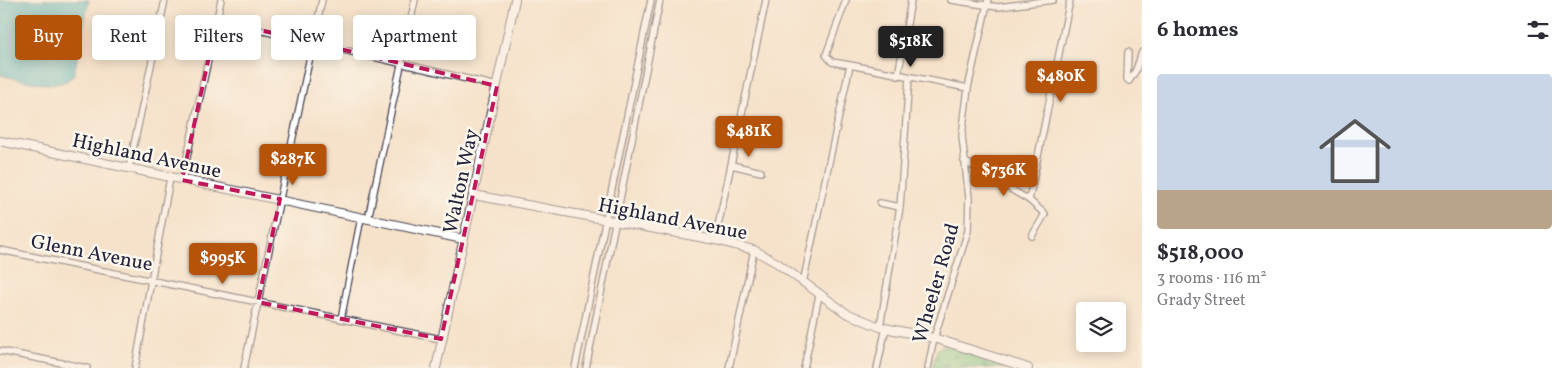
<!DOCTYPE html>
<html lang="en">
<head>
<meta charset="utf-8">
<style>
  body { margin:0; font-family:Vollkorn,serif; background:#f2f2f3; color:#2b2b33; height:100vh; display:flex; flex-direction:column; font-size:19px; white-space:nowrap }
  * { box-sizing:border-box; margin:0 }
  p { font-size:16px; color:#7c7c81 }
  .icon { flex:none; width:28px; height:28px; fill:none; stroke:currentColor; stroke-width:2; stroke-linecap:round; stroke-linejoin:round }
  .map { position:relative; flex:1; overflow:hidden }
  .drawer { display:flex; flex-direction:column; background:#fff; width:425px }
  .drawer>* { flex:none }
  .hud { position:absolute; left:15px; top:15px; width:475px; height:45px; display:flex; gap:10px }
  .controls { position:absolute; left:1076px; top:302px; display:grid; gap:10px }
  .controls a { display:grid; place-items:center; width:50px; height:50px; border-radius:5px; background:#fff; box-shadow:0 2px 12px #0003; font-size:25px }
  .price { position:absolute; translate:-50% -42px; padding:0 11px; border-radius:5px; background:#b45309; color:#fff; font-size:16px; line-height:32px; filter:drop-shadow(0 1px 2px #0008) }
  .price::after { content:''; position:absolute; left:50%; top:30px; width:15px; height:11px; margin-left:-8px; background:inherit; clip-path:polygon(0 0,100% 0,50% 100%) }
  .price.on { background:#222; color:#fff }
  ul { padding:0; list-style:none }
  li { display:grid; align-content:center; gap:10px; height:265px; padding:0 15px }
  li+li { border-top:1px solid #e1e1e2 }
  li span { display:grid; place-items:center; height:155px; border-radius:5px; color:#555 }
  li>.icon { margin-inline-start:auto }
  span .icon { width:90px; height:90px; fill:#fffc; stroke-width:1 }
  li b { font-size:21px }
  h2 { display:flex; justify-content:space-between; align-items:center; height:60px; padding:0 15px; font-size:21px }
  .pill { padding:0 18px; border-radius:5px; background:#fff; box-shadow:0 2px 12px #0003; font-size:18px; line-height:45px }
  .pill.on { background:#b45309; color:#fff }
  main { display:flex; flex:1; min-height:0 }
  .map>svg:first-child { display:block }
</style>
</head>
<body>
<main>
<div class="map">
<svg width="1142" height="368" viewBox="0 0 1142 368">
  <defs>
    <pattern id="cemetery-stones" width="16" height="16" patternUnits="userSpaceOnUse" patternTransform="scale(1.25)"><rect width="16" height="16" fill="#7dcd8d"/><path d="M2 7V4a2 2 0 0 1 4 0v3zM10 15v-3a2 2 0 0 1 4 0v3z" fill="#6cb07b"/></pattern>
  </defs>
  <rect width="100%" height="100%" fill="#fbf7ec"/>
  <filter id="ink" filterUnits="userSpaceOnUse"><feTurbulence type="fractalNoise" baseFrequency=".02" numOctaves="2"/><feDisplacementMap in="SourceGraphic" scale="10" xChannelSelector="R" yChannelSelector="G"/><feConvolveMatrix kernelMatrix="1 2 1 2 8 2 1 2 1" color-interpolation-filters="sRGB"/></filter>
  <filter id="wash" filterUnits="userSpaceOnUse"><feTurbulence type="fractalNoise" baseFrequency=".0096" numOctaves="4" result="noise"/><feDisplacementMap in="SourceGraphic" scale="20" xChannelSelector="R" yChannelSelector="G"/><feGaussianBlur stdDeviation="1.12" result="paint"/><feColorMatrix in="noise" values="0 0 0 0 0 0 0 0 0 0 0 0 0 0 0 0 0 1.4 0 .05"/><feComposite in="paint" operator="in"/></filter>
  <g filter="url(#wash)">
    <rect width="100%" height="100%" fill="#f6e2ca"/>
    <!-- cemetery -->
    <path fill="url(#cemetery-stones)" stroke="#507864" d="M943 345 1008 367 1010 368H932L937 350Z"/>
    <!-- water -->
    <path fill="#4ab8c3" stroke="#366d7f" d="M0 0H89L74 74C63 94 19 79 0 75Z"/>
  </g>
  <g filter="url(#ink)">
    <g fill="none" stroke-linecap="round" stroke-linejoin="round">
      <defs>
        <path id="minor" d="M951 0 998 7 1053 0
          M217 20 497 86
          M1128 52 1127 79 1129 81 1136 70 1142 52
          M850 65 968 88
          M898 76 911 0
          M964 161 1029 200 1045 214 1032 236
          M732 165 761 172
          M129 168 165 0
          M182 180 221 0
          M1029 200 1070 0
          M880 203 900 207
          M368 219 415 0
          M715 240 766 0
          M0 250 441 339
          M803 283 850 65 832 62 826 55 846 0
          M341 319 361 218
          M880 327 900 207 909 78
          M0 351 87 368
          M135 368 170 178
          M244 368 322 0
          M575 368 651 0
          M586 368 660 0
          M729 368 754 250
          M804 368 819 295
          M877 368 886 328
          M928 368 934 338 968 231 969 198 962 136 968 88 988 0"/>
        <path id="major" d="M0 141 463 239
          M474 195 715 240 754 250 777 263 846 313 880 327 934 338 1028 368
          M436 368 515 0"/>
      </defs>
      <!-- minor casing -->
      <use href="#minor" stroke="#423f50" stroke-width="8"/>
      <!-- major casing -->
      <use href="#major" stroke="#423f50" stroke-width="10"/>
      <!-- minor -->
      <use href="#minor" stroke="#fff" stroke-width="5.5"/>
      <!-- major -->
      <use href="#major" stroke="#fff" stroke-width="8"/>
    </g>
  </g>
  <!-- marked area -->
  <path d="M0 0H1142V368H0ZM217 20 497 86 441 339 258 302 280 199 182 180Z" fill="#f6e2ca" fill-opacity=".55" fill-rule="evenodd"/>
  <path fill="none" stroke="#c2185b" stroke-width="4" stroke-dasharray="10 6" stroke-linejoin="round" d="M217 20 497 86 441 339 258 302 280 199 182 180Z"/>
  <g text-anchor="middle" stroke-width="5" stroke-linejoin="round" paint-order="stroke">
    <!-- street labels -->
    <g font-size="20" fill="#22223b" stroke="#fbf7ec">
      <text transform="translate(147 155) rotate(12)" y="7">Highland Avenue</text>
      <text transform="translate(460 181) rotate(-78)" y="7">Walton Way</text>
      <text transform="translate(673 218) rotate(11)" y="7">Highland Avenue</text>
      <text transform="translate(92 252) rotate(11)" y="7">Glenn Avenue</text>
      <text transform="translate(935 283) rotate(-74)" y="7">Wheeler Road</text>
    </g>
  </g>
</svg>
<div class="controls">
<a><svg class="icon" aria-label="layers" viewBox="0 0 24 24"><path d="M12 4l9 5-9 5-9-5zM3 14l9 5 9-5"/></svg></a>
</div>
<b class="price on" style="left:911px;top:68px">$518K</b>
<b class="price" style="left:1061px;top:103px">$480K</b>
<b class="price" style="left:749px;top:158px">$481K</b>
<b class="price" style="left:293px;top:186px">$287K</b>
<b class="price" style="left:1004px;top:197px">$736K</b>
<b class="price" style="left:223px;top:285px">$995K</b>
<div class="hud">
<a class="pill on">Buy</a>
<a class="pill">Rent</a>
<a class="pill">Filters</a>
<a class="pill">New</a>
<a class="pill">Apartment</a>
</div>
</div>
<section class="drawer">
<h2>6 homes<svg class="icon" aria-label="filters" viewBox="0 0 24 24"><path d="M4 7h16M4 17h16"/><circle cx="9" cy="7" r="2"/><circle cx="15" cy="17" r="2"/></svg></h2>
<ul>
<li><span style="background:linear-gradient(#c9d6e8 75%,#b9a48a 0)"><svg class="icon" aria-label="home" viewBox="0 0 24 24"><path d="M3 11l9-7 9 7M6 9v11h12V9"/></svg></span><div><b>$518,000</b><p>3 rooms · 116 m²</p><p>Grady Street</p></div></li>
</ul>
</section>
</main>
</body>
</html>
